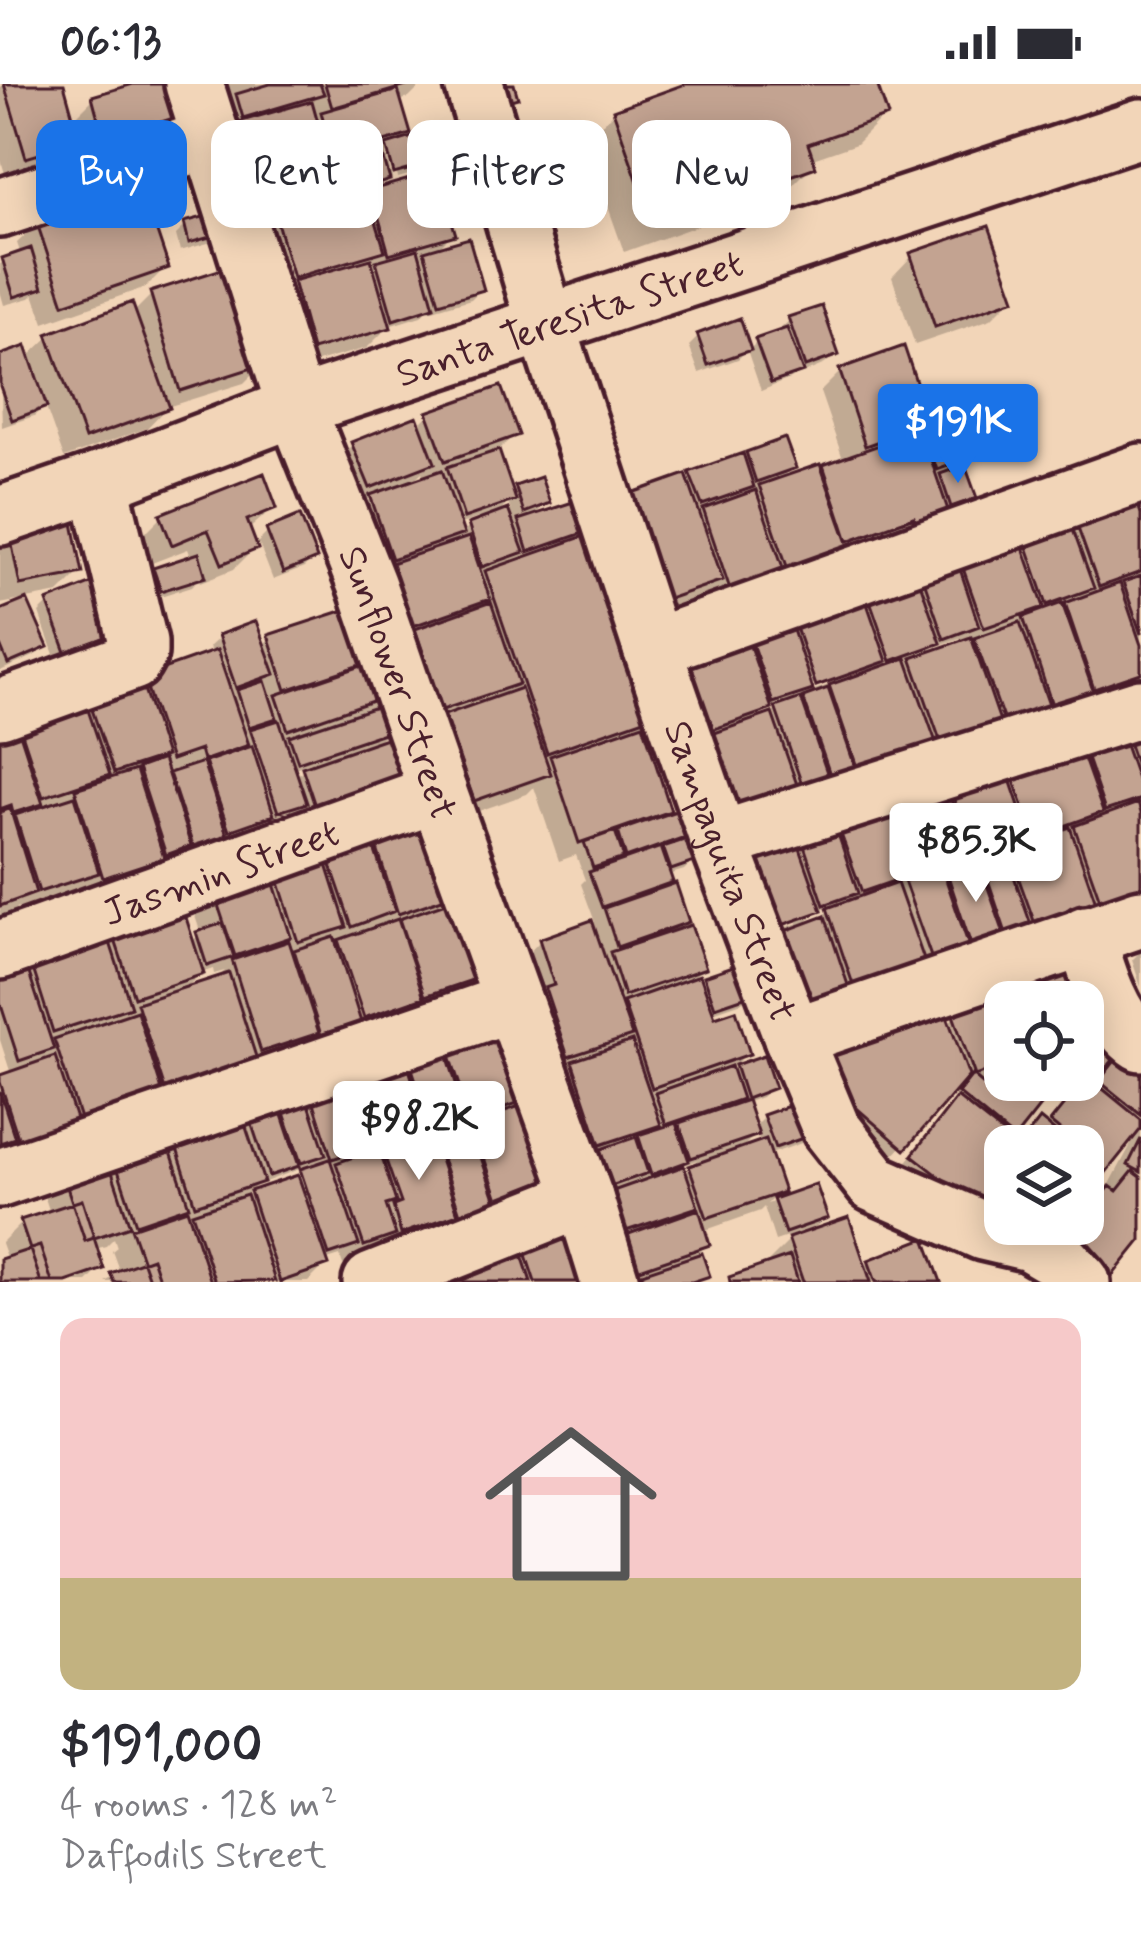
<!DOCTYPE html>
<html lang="en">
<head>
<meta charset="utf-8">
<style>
  body { margin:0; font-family:Mynerve,sans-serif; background:#f2f2f3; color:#2b2b33; height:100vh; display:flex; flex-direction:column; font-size:45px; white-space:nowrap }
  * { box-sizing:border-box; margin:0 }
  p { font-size:39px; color:#7c7c81 }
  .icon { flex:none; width:66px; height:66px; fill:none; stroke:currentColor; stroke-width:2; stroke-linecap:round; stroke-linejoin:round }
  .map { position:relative; height:1198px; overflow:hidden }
  .side { display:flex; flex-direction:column; background:#fff; flex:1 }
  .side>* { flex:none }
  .banner { position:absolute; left:36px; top:36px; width:1071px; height:108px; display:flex; gap:24px }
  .buttons { position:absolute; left:984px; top:897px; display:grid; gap:24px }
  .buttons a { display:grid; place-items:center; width:120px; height:120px; border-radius:24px; background:#fff; box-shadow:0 6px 30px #0003; font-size:60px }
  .price { position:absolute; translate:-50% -102px; padding:0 27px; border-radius:12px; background:#fff; color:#222; font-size:39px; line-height:78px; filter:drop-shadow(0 3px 6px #0008) }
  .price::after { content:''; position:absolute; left:50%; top:72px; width:36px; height:27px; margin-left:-18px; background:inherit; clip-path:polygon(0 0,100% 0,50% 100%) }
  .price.on { background:#1a73e8; color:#fff }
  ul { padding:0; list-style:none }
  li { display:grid; align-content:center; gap:24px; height:636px; padding:0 60px }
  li+li { border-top:3px solid #e1e1e2 }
  li span { display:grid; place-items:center; height:372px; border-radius:24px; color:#555 }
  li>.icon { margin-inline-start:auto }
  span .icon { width:216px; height:216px; fill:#fffc; stroke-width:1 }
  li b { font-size:51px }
  .pill { padding:0 42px; border-radius:24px; background:#fff; box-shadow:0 6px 30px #0003; font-size:42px; line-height:108px }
  .pill.on { background:#1a73e8; color:#fff }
  .status { display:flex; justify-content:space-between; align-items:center; height:84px; padding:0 60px; background:#fff; direction:ltr }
  .status svg { height:33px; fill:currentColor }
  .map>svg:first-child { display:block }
</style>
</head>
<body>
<div class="status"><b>06:13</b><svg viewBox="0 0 49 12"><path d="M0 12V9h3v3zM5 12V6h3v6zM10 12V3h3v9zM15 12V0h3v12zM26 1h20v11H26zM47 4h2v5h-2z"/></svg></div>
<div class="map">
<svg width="1141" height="1198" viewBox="0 0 1141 1198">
  <rect width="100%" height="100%" fill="#f2d5b8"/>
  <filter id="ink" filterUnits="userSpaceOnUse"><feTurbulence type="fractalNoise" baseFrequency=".00833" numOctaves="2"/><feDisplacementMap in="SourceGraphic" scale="24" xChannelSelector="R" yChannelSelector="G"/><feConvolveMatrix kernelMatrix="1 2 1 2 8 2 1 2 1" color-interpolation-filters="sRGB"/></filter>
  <g filter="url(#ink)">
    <!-- shadow -->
    <path fill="#0003" fill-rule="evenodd" d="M4 0H60L71 37 93 15 144 0H164L89 93 78 55 56 77 6 93 0 73V4Z
      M202 0H423L409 14 398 17 407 50 396 61 440 75 430 85 398 94 391 66 386 71 392 95 384 98 373 109 452 150 435 167 481 205 471 215 429 227 428 225 421 232 389 242 367 264 292 285Z
      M694 0H874L885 31 856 60 810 76 812 82 783 111 624 168 585 57 614 28Z
      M512 71 566 90 556 100 522 110Z
      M220 132 215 157 180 167 176 151 186 141Z
      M38 139 166 183 146 203 44 239 34 210 30 214 4 221 0 207V180L21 171 17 159Z
      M912 172 1011 215 991 235 915 261 892 193Z
      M151 211 265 278 244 299 167 323 147 344 64 374 45 321 34 332 2 343 0 274H27L49 253 133 229Z
      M820 226 835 270 825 280 761 307 747 266 738 275 699 289 689 262 699 252 738 238 748 267 757 258 781 249 780 245 790 236Z
      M840 288 927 339 915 350 956 336 969 373 954 388 973 413 963 423 712 529 705 510 699 516 648 534 613 432 633 412 686 396 691 390 742 376 748 371 792 383 778 398 843 375 820 308Z
      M429 330 515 350 497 368 511 411 517 405 547 419 530 435 583 447 569 460 649 631 640 641 668 726 657 736 681 752 669 764 694 776 684 786 668 791 669 797 657 809 686 837 672 850 703 884 687 899 700 900 706 895 752 908 742 918 710 929 747 969 731 985 762 974 771 1003 761 1013 745 1019 753 1044 764 1033 812 1017 947 940 954 933 1064 889 1118 955 1141 1028 1135 1035 1141 1040V1151L1046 1182 1079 1140H1083L1084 1131 1112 1104 1109 1102 1136 1051 1092 1099 1083 1125V1062H1020L1045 1043 1081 1002 1076 998 1056 1021 1041 1006 1037 996H1083V918H1005V991L1002 994 1012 1053 990 1084 998 1090 1005 1081V1111L894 1093 953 1022 950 1020 955 1014 953 1006 882 1084 807 1057 768 1071 780 1107 767 1120 815 1104 825 1134 808 1150 864 1184 870 1178 923 1158 938 1198H728L771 1182 769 1177 796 1150 775 1157 764 1123 760 1127 703 1147 707 1160 699 1169 706 1191 699 1198H638L649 1187 625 1195 617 1155 605 1119 621 1103 601 1110 553 1000 568 985 548 992 520 878 540 857 595 838 581 800 585 796 576 771 559 777 534 703 527 710 453 736 351 434 372 414 349 423 332 380 353 360 417 342ZM422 388 425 396 408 401ZM508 419 511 427 494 434ZM478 434 461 451 458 441ZM757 1049 761 1060 738 1068ZM698 1076 684 1091 681 1082Z
      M1141 405V601L777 732 654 594 1077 439ZM960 554 962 559 924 573 934 563ZM863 583V589L803 610 801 604ZM781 621 769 633 755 638 767 626Z
      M274 423 248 446 254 462 268 448 314 474 304 484 273 496 259 460 234 485 201 498 200 494 192 502 151 515 145 497 155 487 192 475 188 465 152 479 141 453 162 432Z
      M10 444 80 488 59 509 0 520V454Z
      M49 519 111 549 101 559 56 576 39 529Z
      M355 526 384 612 366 629 390 645 374 661 300 755 291 729 268 736V734L251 751 153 780 140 793 83 812 80 803 75 808 19 827 18 823 12 829 0 833V646L212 571 209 563 219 554 262 562 270 554ZM311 678 295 694 292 685Z
      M0 529 44 563 34 572 0 587Z
      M1141 638V829L1084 849 1081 840 1075 847 1017 867 1015 860 999 866 998 862 993 867 964 878 963 875 948 891 911 903 905 909 838 934 834 923 828 929 778 947 764 906 772 897 763 871 781 853 748 865 722 792 743 772 793 754 796 762 802 756 833 744 835 750 840 745 892 726 893 730 918 705 942 697 943 700 948 695 1000 676 1003 685 1009 680 1074 656 1075 659 1081 654 1115 642 1118 650 1124 644ZM833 822 817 838 801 844 817 827ZM798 832V839L755 854 753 849Z
      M365 747 454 810 439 825 486 889 466 909 0 1078V994L11 990 0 956V895L107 849 191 858 201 850 192 823ZM213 885 214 890 225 887 215 896 183 907 201 889Z
      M1141 867V903L1132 876Z
      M439 955 526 1015 513 1027 555 1097 381 1168 379 1164 372 1171 343 1181 340 1172 324 1177 325 1181 308 1198H105L120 1189 112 1167 117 1163 114 1154 106 1162 95 1165 101 1184 87 1198H0V1178L7 1176 1 1159 22 1138 50 1129 42 1105ZM307 1082 293 1096 246 1111 257 1101Z
      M525 1164 587 1198H421Z"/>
    <!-- building -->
    <path fill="#c3a391" stroke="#4a1f2b" stroke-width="3" d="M4 0H64L80 58 26 74Z
      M133 0H167L182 53 109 75 92 12Z
      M270 0H320L324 10 243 34 236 10Z
      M325 0H413L332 24Z
      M488 0H514L518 14 493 21Z
      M685 0H877L888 32 808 60 816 83 653 141 613 26Z
      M398 6 411 50 334 73 321 28Z
      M312 17 330 81 257 103 238 38Z
      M435 46 443 76 394 90 386 61Z
      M558 48 569 91 531 102 520 59Z
      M380 62 390 96 366 104 385 167 293 194 267 103 337 84 335 75Z
      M437 87 456 151 389 170 371 106Z
      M141 100 169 184 64 220 36 136Z
      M222 128 228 148 189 159 184 138Z
      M989 142 1015 215 935 243 910 169Z
      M469 154 484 206 439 219 424 167Z
      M31 164 43 204 14 213 2 174Z
      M418 165 434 223 393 236 376 177Z
      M371 175 391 244 312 266 293 197Z
      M238 180 268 279 180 307 150 208Z
      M132 218 170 324 85 355 47 250Z
      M822 222 839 271 805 283 788 233Z
      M740 234 751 266 708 281 697 250Z
      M787 244 803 288 771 299 755 255Z
      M26 262 47 323 12 336 0 302V271Z
      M904 262 930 339 865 362 839 285Z
      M501 302 519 351 445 377 427 328Z
      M417 332 435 379 370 404 351 358Z
      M958 332 973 373 937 386 923 344Z
      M921 346 950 432 918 444 914 433 848 457 823 381Z
      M785 354 796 384 756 398 746 368Z
      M499 366 516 416 464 434 447 383Z
      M743 369 754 403 702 421 689 388Z
      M820 380 853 473 791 494 759 401Z
      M965 381 977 414 951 423 940 390Z
      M442 386 464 450 392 475 370 411Z
      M264 389 277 424 247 436 258 465 222 480 208 446 172 461 160 430Z
      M686 390 723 496 668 515 632 409Z
      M541 393 550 419 524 429 515 402Z
      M756 406 786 492 732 511 703 425Z
      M1136 414 1141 430V488L1099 503 1075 436Z
      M576 417 586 448 528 468 518 436Z
      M508 425 524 468 482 483 468 440Z
      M71 429 83 489 20 501 8 441Z
      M300 431 317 475 283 489 266 445Z
      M1068 432 1094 504 1047 521 1022 448Z
      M1018 449 1044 523 984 544 958 470Z
      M590 450 653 632 547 669 485 487Z
      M469 453 490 515 413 542 391 479Z
      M199 469 206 493 161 507 153 484Z
      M957 476 979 542 944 555 921 488Z
      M917 490 941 559 891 577 867 508Z
      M1141 492V550L1123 498Z
      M95 498 114 550 66 568 47 517Z
      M1120 499 1141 561V589L1094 605 1065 519Z
      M863 508 887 577 816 602 792 532Z
      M27 515 48 563 8 580 0 561V526Z
      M491 518 519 600 442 626 415 545Z
      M1062 519 1094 609 1053 624 1023 533Z
      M357 522 376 576 286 606 268 551Z
      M789 534 813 606 773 619 748 548Z
      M256 537 275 590 236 604 218 551Z
      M1020 538 1050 624 1005 640 974 554Z
      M744 545 772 625 700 650 673 571Z
      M971 553 1000 637 941 659 911 574Z
      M217 566 249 661 203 677 200 666 171 676 143 592Z
      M906 574 937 661 859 689 829 601Z
      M376 577 387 612 288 646 276 611Z
      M141 596 166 672 114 689 88 614Z
      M265 597 277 634 249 643 237 606Z
      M521 604 551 690 474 717 444 631Z
      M828 604 859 694 834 702 803 613Z
      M84 614 110 691 43 713 18 637Z
      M801 614 832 703 806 712 775 623Z
      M385 620 393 646 298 678 289 652Z
      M772 629 801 712 735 736 706 652Z
      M1141 634V695L1122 641Z
      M279 636 307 719 278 728 250 645Z
      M16 637 43 720 13 729 11 721 0 725V643Z
      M1117 638 1141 707V715L1105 727 1079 651Z
      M643 640 671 727 579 759 550 672Z
      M398 650 417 704 320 737 302 683Z
      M1076 652 1103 728 1034 753 1007 677Z
      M252 662 274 731 229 747 205 678Z
      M1002 672 1029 751 973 770 946 692Z
      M163 675 191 762 166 771 138 684Z
      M203 678 227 751 193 762 169 689Z
      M136 686 164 774 103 794 75 705Z
      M943 693 970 770 920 788 897 722Z
      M75 712 99 789 39 808 15 731Z
      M1138 719 1141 729V817L1105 830 1074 742Z
      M894 723 917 789 862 808 838 742Z
      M10 724 36 809 0 822V728Z
      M676 727 685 753 626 774 618 747Z
      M431 729 457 810 398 830 372 749Z
      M835 741 858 809 824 821 801 753Z
      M367 743 395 827 352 843 323 758Z
      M1070 743 1099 827 1038 848 1008 765Z
      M615 747 624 774 593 784 584 758Z
      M795 750 822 827 768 846 741 769Z
      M690 754 697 777 671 786 663 763Z
      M661 763 673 798 602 823 589 788Z
      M1004 764 1034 849 1009 858 980 772Z
      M322 765 347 843 298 858 273 780Z
      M977 772 1007 858 974 870 945 783Z
      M268 781 291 853 235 872 211 800Z
      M942 784 972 871 935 884 904 797Z
      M676 799 689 838 617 863 604 824Z
      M897 799 929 890 858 915 827 824Z
      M463 813 490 890 425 912 399 835Z
      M181 818 204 890 134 913 110 841Z
      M825 832 851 910 799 929 782 848Z
      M398 835 424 913 364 934 338 856Z
      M592 836 632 952 568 973 545 904 554 901 539 855Z
      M223 839 234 873 207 882 196 848Z
      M691 841 706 884 624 912 610 868Z
      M106 846 131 923 53 948 29 872Z
      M334 853 361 938 321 951 294 866Z
      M289 857 319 949 261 968 232 876Z
      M745 878 756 909 715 923 704 892Z
      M27 883 54 965 19 977 0 918V892Z
      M1064 886 1101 904 1118 949 1083 962V918H1012L1008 907Z
      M229 889 259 982 167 1012 137 919Z
      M700 891 715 933 736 926 750 970 652 1004 623 918Z
      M1005 912 1007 918 1005 981 975 992 953 931Z
      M944 924 969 992 905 1066 836 1006 822 969Z
      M137 927 166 1019 84 1047 54 955Z
      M501 930 529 1015 471 1035 443 950Z
      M441 951 465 1028 430 1040 405 963Z
      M1119 952 1127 959 1096 997 1087 990 1083 994V966Z
      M632 957 661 1041 600 1061 572 977Z
      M1129 959 1141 969V1031L1099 997Z
      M404 969 428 1045 390 1058 365 983Z
      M764 971 775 1004 746 1015 735 981Z
      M55 972 83 1056 25 1075 0 998V991Z
      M360 982 385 1058 332 1075 308 1000Z
      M731 982 742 1015 666 1041 655 1009Z
      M999 987 1005 992V996H1010L1041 1021 1014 1055 958 1009 972 991 986 1003Z
      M1087 992 1141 1036V1045L1100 1096 1083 1082V1062H1079L1050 1038Z
      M1050 996H1082L1068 1013Z
      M303 1002 326 1071 301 1079 278 1011Z
      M0 1008 15 1054 0 1059Z
      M275 1010 299 1082 269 1092 245 1020Z
      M957 1013 1015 1059 1012 1062H1005V1071L994 1084 1005 1093V1116L991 1133 912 1071Z
      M809 1015 820 1048 775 1064 763 1031Z
      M747 1016 759 1051 691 1074 679 1039Z
      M532 1018 559 1098 499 1118 472 1038Z
      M239 1022 264 1098 195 1121 171 1046Z
      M467 1032 499 1126 463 1139 432 1044Z
      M1040 1035 1073 1062H1019Z
      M676 1039 689 1077 651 1091 638 1051Z
      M431 1048 458 1130 401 1150 393 1122 401 1119 382 1065Z
      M165 1050 189 1122 136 1140 112 1068Z
      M636 1053 648 1089 611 1102 598 1066Z
      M766 1055 784 1108 707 1134 689 1082Z
      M1141 1055V1088L1128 1081Z
      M379 1064 396 1118 386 1121 396 1151 364 1162 336 1079Z
      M105 1067 130 1142 85 1157 60 1082Z
      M330 1075 359 1161 329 1171 300 1085Z
      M684 1082 698 1123 626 1147 613 1107Z
      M1133 1087 1141 1093V1156L1109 1196 1064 1160 1080 1140H1083V1136L1110 1102 1117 1107Z
      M1083 1088 1103 1104 1083 1130Z
      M298 1091 329 1181 280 1198 250 1107Z
      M816 1100 828 1134 785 1149 773 1115Z
      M247 1111 275 1197 215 1198 192 1129Z
      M82 1116 104 1185 66 1198H41L20 1136Z
      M187 1125 211 1198H150L131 1144Z
      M699 1125 710 1161 634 1187 623 1152Z
      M849 1133 871 1198H803L788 1154Z
      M573 1145 590 1198H535L523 1162Z
      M515 1150 531 1198H447Z
      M925 1154 941 1198H876L868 1176Z
      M40 1162 52 1198H0V1175Z
      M702 1169 710 1192 692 1198H645L642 1189Z
      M790 1172 798 1198H730L729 1193Z
      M152 1174 160 1198H114L110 1189Z"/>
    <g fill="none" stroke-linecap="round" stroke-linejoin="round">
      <defs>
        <g id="minor">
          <path id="s1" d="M194 0 296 323 367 502 438 709 584 1114 610 1198"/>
          <path id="s2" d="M474 0 546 240 652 564 719 757 793 953 831 1044 874 1099 983 1147 1030 1158 1062 1177 1081 1198"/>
          <path d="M0 124 213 54"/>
          <path id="s3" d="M0 432 99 398 296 323 1141 44"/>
          <path d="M652 564 1141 389"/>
          <path d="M0 625 133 577 138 568V558L99 398"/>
          <path d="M719 757 1141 624"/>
          <path d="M1086 851C1096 885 1111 939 1141 958"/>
          <path id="s4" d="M0 866 438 709"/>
          <path d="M793 953 1141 834"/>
          <path d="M0 1094 513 918"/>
          <path d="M372 1198 584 1114"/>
        </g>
      </defs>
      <!-- minor casing -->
      <use href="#minor" stroke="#4a1f2b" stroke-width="66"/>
      <!-- minor -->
      <use href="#minor" stroke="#f2d5b8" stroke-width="57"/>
    </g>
  </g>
  <g text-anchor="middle" stroke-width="9" stroke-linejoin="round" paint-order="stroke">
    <!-- street labels -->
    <g font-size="39" fill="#4a1f2b" stroke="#f2d5b8">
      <text dy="14" stroke="none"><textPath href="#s3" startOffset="603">Santa Teresita Street</textPath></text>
      <text dy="14" stroke="none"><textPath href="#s1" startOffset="633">Sunflower Street</textPath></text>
      <text dy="14" stroke="none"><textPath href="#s4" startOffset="234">Jasmin Street</textPath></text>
      <text dy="14" stroke="none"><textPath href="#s2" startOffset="828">Sampaguita Street</textPath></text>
    </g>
  </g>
</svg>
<div class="buttons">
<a><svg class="icon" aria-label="locate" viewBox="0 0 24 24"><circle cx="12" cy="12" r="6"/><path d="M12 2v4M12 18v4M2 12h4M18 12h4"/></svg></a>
<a><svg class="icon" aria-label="layers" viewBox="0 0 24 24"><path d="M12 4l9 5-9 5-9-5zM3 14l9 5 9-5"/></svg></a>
</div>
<b class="price on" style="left:958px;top:402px">$191K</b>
<b class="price" style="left:976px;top:821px">$85.3K</b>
<b class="price" style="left:419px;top:1099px">$98.2K</b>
<div class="banner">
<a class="pill on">Buy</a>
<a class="pill">Rent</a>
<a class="pill">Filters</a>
<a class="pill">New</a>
</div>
</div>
<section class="side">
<ul>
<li><span style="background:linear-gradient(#f6c9c9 70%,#c2b280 0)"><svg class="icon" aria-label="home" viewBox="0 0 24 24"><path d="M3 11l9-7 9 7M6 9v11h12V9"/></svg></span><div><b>$191,000</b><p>4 rooms · 128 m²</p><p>Daffodils Street</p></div></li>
</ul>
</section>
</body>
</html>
